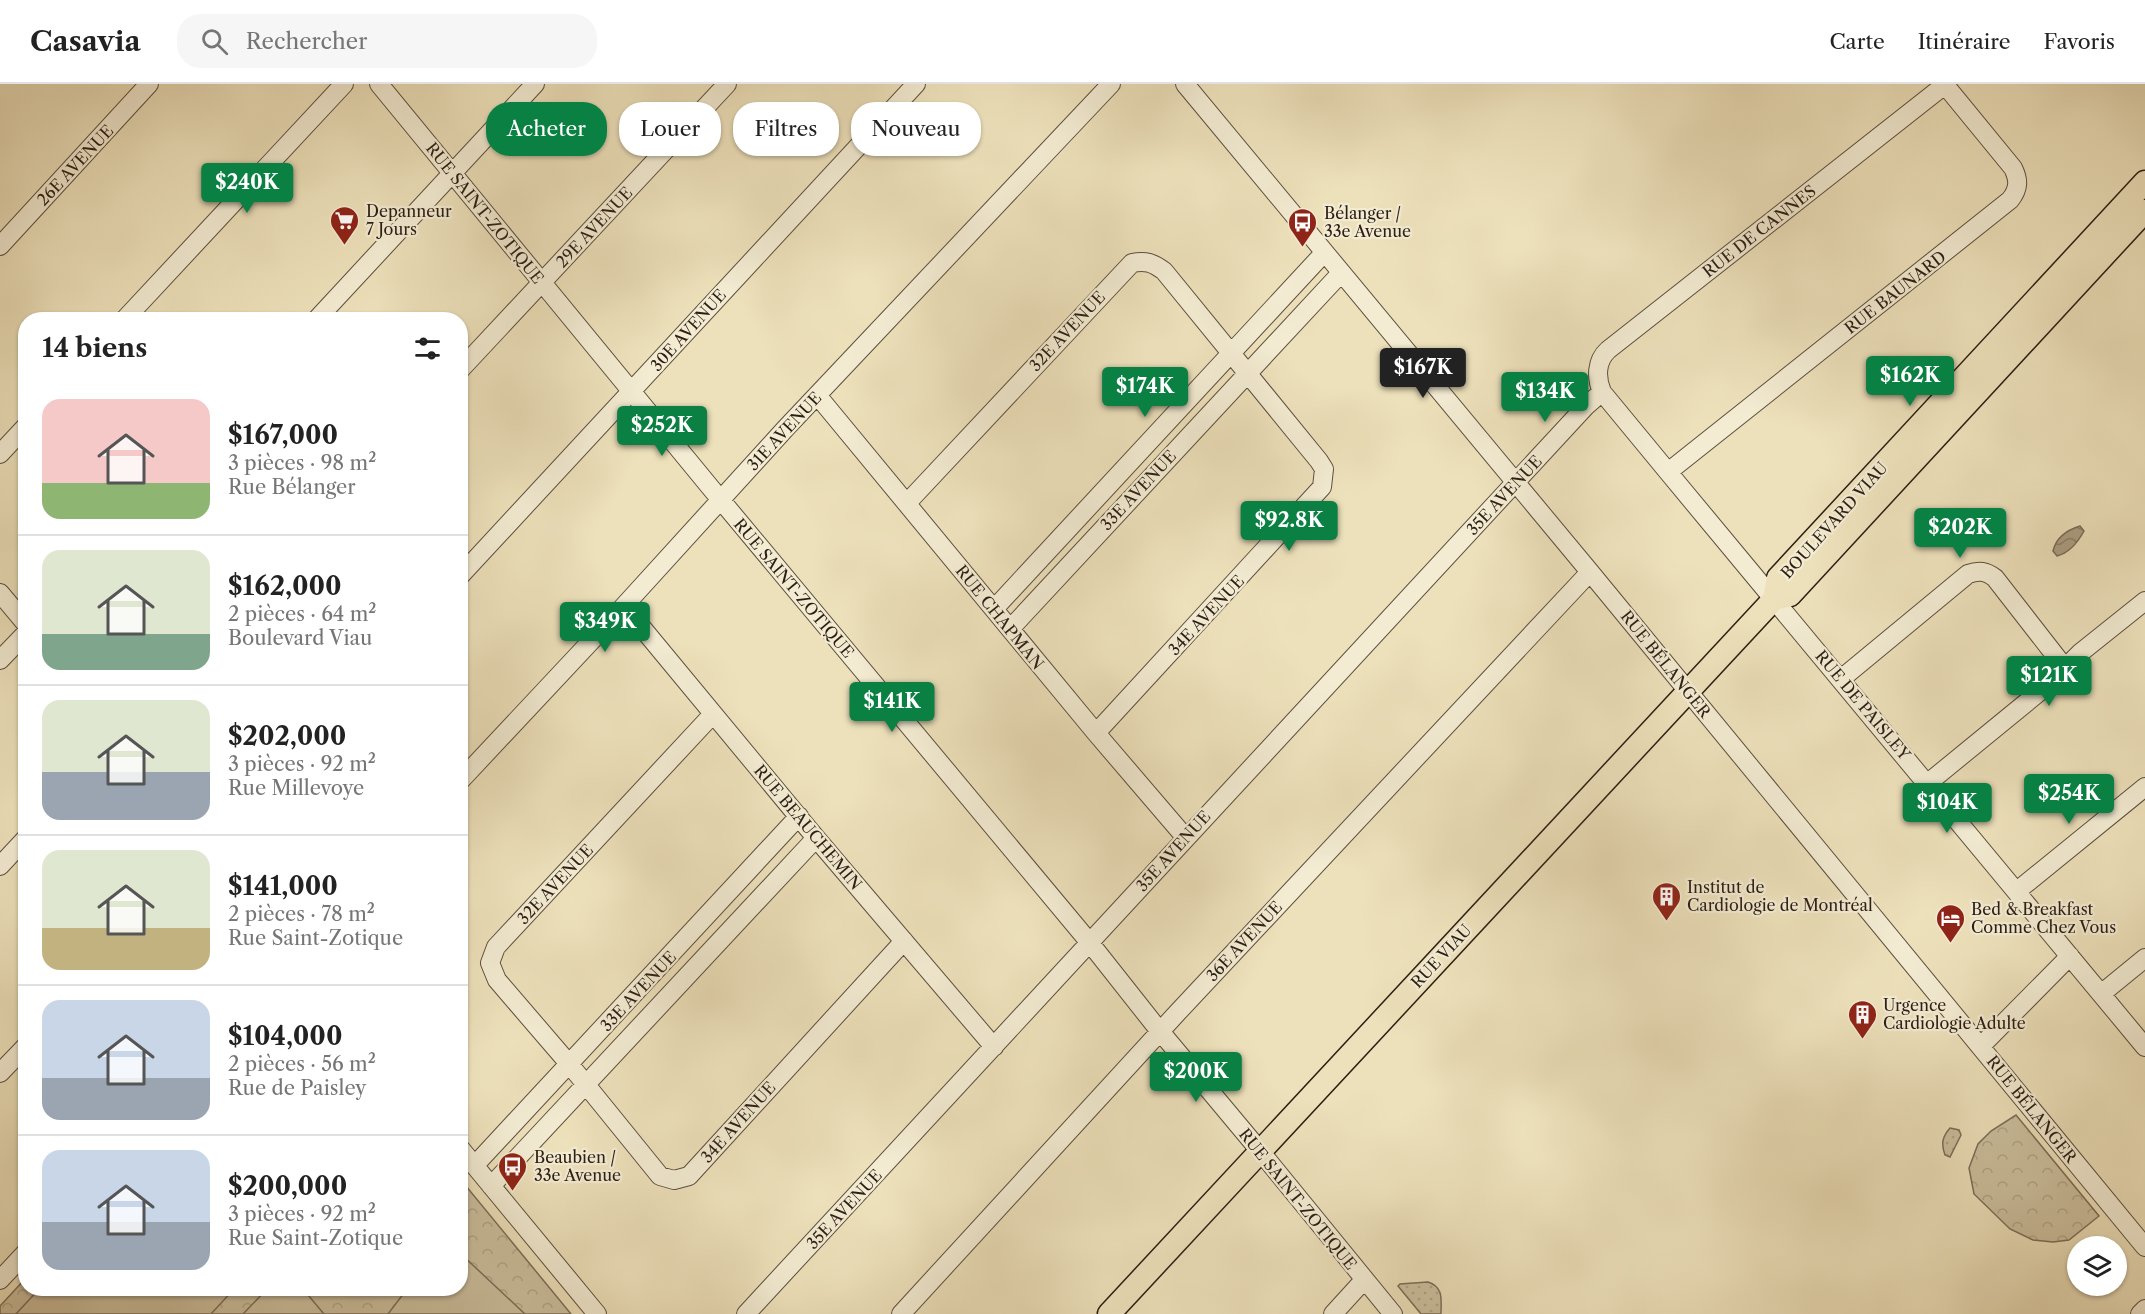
<!DOCTYPE html>
<html lang="fr">
<head>
<meta charset="utf-8">
<style>
  body { margin:0; font-family:"Libre Caslon Text",serif; background:#f6f6f6; color:#222; height:100vh; display:flex; flex-direction:column; font-size:22px; white-space:nowrap }
  * { box-sizing:border-box; margin:0 }
  p { font-size:20px; color:#767676 }
  .icon { flex:none; width:33px; height:33px; fill:none; stroke:currentColor; stroke-width:2; stroke-linecap:round; stroke-linejoin:round }
  .map { position:relative; flex:1; overflow:hidden }
  .side { position:absolute; left:18px; top:228px; width:450px; height:984px; display:flex; flex-direction:column; background:#fff; border-radius:24px; box-shadow:0 2px 4px #0004 }
  .side>* { flex:none }
  .hud { position:absolute; left:486px; top:18px; width:570px; height:54px; display:flex; gap:12px }
  .controls { position:absolute; left:2067px; top:1152px; display:grid; gap:12px }
  .controls a { display:grid; place-items:center; width:60px; height:60px; border-radius:50%; background:#fff; box-shadow:0 2px 4px #0004; font-size:30px }
  .price { position:absolute; translate:-50% -51px; padding:0 14px; border-radius:6px; background:#0b8043; color:#fff; font-size:20px; line-height:39px; filter:drop-shadow(0 2px 3px #0008) }
  .price::after { content:''; position:absolute; left:50%; top:36px; width:18px; height:14px; margin-left:-9px; background:inherit; clip-path:polygon(0 0,100% 0,50% 100%) }
  .price.selected { background:#222; color:#fff }
  ul { padding:0; list-style:none }
  li { display:flex; align-items:center; gap:18px; height:150px; padding:0 24px }
  li+li { border-top:2px solid #e0e0e0 }
  li span { display:grid; place-items:center; flex:none; width:168px; height:120px; border-radius:18px; color:#555 }
  li>.icon { margin-inline-start:auto }
  span .icon { width:72px; height:72px; fill:#fffc; stroke-width:1 }
  li b { font-size:26px }
  h2 { display:flex; justify-content:space-between; align-items:center; height:72px; padding:0 24px; font-size:26px }
  .tag { padding:0 21px; border-radius:24px; background:#fff; box-shadow:0 2px 4px #0004; font-size:21px; line-height:54px }
  .tag.selected { background:#0b8043; color:#fff }
  header { display:flex; align-items:center; gap:36px; box-sizing:border-box; height:84px; padding:0 30px; background:#fff; border-bottom:2px solid #e0e0e0 }
  header strong { font-size:28px }
  nav { display:flex; gap:33px; margin-inline-start:auto; font-size:21px }
  .search { width:420px; height:54px; background:#f6f6f6; display:flex; align-items:center; gap:15px; box-sizing:border-box; padding:0 21px; border-radius:24px; color:#767676; font-size:22px }
  .map>svg:first-child { display:block }
</style>
</head>
<body>
<header>
<strong>Casavia</strong>
<div class="search"><svg class="icon" aria-label="search" viewBox="0 0 24 24"><circle cx="10" cy="10" r="6"/><path d="M15 15l6 6"/></svg>Rechercher</div>
<nav><a>Carte</a><a>Itinéraire</a><a>Favoris</a></nav>
</header>
<div class="map">
<svg width="2145" height="1230" viewBox="0 0 2145 1230">
  <defs>
    <pattern id="grass-dots" width="8" height="8" patternUnits="userSpaceOnUse" patternTransform="scale(1.5)"><rect width="8" height="8" fill="#ccc09f"/><path d="M2 2h.1M6 6h.1" fill="none" stroke="#afa588" stroke-width="1.8" stroke-linecap="round"/></pattern>
    <pattern id="park-crowns" width="20" height="18" patternUnits="userSpaceOnUse" patternTransform="scale(1.5)"><rect width="20" height="18" fill="#ccc09f"/><path d="M2 6a3 3 0 1 1 6 0M12 15a3 3 0 1 1 6 0" fill="none" stroke="#afa588"/></pattern>
    <pattern id="water-waves" width="16" height="10" patternUnits="userSpaceOnUse" patternTransform="scale(1.5)"><rect width="16" height="10" fill="#ab9f83"/><path d="M0 5q4-4 8 0t8 0" fill="none" stroke="#8b816a"/></pattern>
  </defs>
  <rect width="100%" height="100%" fill="#ede1bb"/>
  <filter id="stains"><feTurbulence type="fractalNoise" baseFrequency=".00333" numOctaves="4"/><feColorMatrix values="0 0 0 0 .2 0 0 0 0 .09 0 0 0 0 .02 0 0 0 .5 -.17"/></filter>
  <radialGradient id="worn" r=".72"><stop offset=".6" stop-color="#630" stop-opacity="0"/><stop offset="1" stop-color="#630" stop-opacity=".3"/></radialGradient>
  <!-- grass -->
  <path fill="url(#grass-dots)" stroke="#7c6f5a" stroke-width="1.5" d="M1950 1044 1959 1046 1961 1051 1950 1073 1945 1071C1941 1060 1942 1053 1950 1044Z
    M1428 1198C1444 1203 1441 1216 1441 1230H1421L1398 1202 1400 1200Z"/>
  <!-- park -->
  <path fill="url(#park-crowns)" stroke="#7c6f5a" stroke-width="1.5" d="M2016 1031 2099 1132 2069 1156 2053 1158 2033 1156 2010 1145 1974 1110 1969 1084 1978 1060 1991 1047Z
    M461 1096 571 1230H0V1222L25 1195 26 1204H460Z"/>
  <!-- garden -->
  <path fill="#ccc09f" stroke="#7c6f5a" stroke-width="1.5" d="M461 1170 525 1230H388L407 1205 460 1204Z
    M40 1204H234V1205L211 1230H16Z
    M268 1204 303 1205 324 1230H243Z"/>
  <!-- water -->
  <path fill="url(#water-waves)" stroke="#786b57" stroke-width="1.5" d="M2080 442 2084 447C2078 458 2069 469 2057 472L2053 467C2056 454 2067 446 2080 442Z"/>
  <g fill="none" stroke-linecap="round" stroke-linejoin="round">
    <defs>
      <path id="minor" d="M379 0 710 403 1090 859 1154 940 1260 1067 1393 1230
        M1185 0 1590 488 2145 1163
        M1946 0 1608 266C1596 277 1596 294 1602 308L1668 388 2145 963
        M0 162 149 0
        M124 236 344 0
        M316 236 535 0
        M460 286 727 0
        M817 311 1096 649 1185 753
        M0 370 26 342
        M1668 388 2010 116C2019 105 2019 96 2013 84L1945 1
        M907 419 1132 179C1146 176 1153 179 1164 187L1319 377 1324 385 1322 403 1096 649
        M460 492 916 0
        M0 509 26 540
        M624 522 816 754 994 963
        M994 525 1324 169
        M1010 545 1341 189
        M0 576 26 549
        M1841 595 1968 490C1979 486 1986 487 1995 494L2065 584
        M713 630 496 863 490 879 497 896 570 981 660 1092 674 1096 689 1092 904 857
        M460 697 624 522 785 345 1111 0
        M1928 699 2049 600 2080 569 2145 517
        M0 782 26 754
        M2017 807 2145 703
        M2101 910 2145 874
        M1981 962 2070 872
        M0 989 26 962
        M460 1064 597 1230
        M475 1081 799 732
        M491 1102 816 754
        M0 1196 26 1168
        M746 1230C1027 928 1305 624 1586 322L1602 308
        M901 1230 1178 928 1590 488
        M1333 1230 1364 1196
        M2140 1230 2145 1225"/>
      <path id="major" d="M1774 515 1778 494 2145 98
        M1774 515 1790 511 2145 127
        M1109 1230 1774 515"/>
    </defs>
    <!-- minor casing -->
    <use href="#minor" stroke="#5c4f3e" stroke-width="20"/>
    <!-- major casing -->
    <use href="#major" stroke="#2c1e15" stroke-width="25"/>
    <!-- minor -->
    <use href="#minor" stroke="#f3ecd3" stroke-width="18"/>
    <!-- major -->
    <use href="#major" stroke="#ede1bb" stroke-width="22"/>
  </g>
  <!-- icons -->
  <defs>
    <symbol id="supermarket-pin" viewBox="-11 -11 22 30"><path d="M0 17L-7.5 6A9.5 9.5 0 1 1 7.5 6Z" fill="#8f2418" stroke="#f3ecd3"/><path d="M-6-5.5h2.5l.6 2H6L4.5 2H-2.5L-4.4-4H-6ZM-1.5 3.2a1.3 1.3 0 1 0 .1 0ZM3 3.2a1.3 1.3 0 1 0 .1 0Z" fill="#fff"/></symbol>
    <symbol id="bus-pin" viewBox="-11 -11 22 30"><path d="M0 17L-7.5 6A9.5 9.5 0 1 1 7.5 6Z" fill="#8f2418" stroke="#f3ecd3"/><path d="M-5-6H5V4H4V6H2V4H-2V6H-4V4H-5ZM-3.5-4V0h7V-4ZM-3.5 1.2v1.5H-2V1.2ZM2 1.2v1.5H3.5V1.2Z" fill="#fff"/></symbol>
    <symbol id="building-pin" viewBox="-11 -11 22 30"><path d="M0 17L-7.5 6A9.5 9.5 0 1 1 7.5 6Z" fill="#8f2418" stroke="#f3ecd3"/><path d="M-4-6H4V6H1V3H-1V6H-4ZM-2.5-4.3h1.7v1.8h-1.7ZM.8-4.3h1.7v1.8H.8ZM-2.5-1h1.7V.8h-1.7ZM.8-1h1.7V.8H.8Z" fill="#fff"/></symbol>
    <symbol id="hotel-pin" viewBox="-11 -11 22 30"><path d="M0 17L-7.5 6A9.5 9.5 0 1 1 7.5 6Z" fill="#8f2418" stroke="#f3ecd3"/><path d="M-6-4.5h1.5V1H6V5H4.5V3h-9V5H-6ZM-4 0a1.8 1.8 0 1 1 3.6 0ZM.5 0V-2.5h3Q6-2.5 6 0Z" fill="#fff"/></symbol>
  </defs>
  <g fill-rule="evenodd">
    <use href="#supermarket-pin" x="328" y="120" width="33" height="45"/>
    <use href="#bus-pin" x="1286" y="122" width="33" height="45"/>
    <use href="#building-pin" x="1650" y="796" width="33" height="45"/>
    <use href="#hotel-pin" x="1934" y="818" width="33" height="45"/>
    <use href="#building-pin" x="1846" y="914" width="33" height="45"/>
    <use href="#bus-pin" x="496" y="1066" width="33" height="45"/>
  </g>
  <g text-anchor="middle" stroke-width="4.5" stroke-linejoin="round" paint-order="stroke">
    <!-- street labels -->
    <g font-size="16" fill="#2c1e15" stroke="#f3ecd3">
      <text transform="translate(75 81) rotate(-47)" y="6">26E AVENUE</text>
      <text transform="translate(485 129) rotate(51)" y="6">RUE SAINT-ZOTIQUE</text>
      <text transform="translate(594 143) rotate(-47)" y="6">29E AVENUE</text>
      <text transform="translate(1759 147) rotate(-38)" y="6">RUE DE CANNES</text>
      <text transform="translate(1895 208) rotate(-38)" y="6">RUE BAUNARD</text>
      <text transform="translate(688 246) rotate(-48)" y="6">30E AVENUE</text>
      <text transform="translate(1067 247) rotate(-47)" y="6">32E AVENUE</text>
      <text transform="translate(784 347) rotate(-47)" y="6">31E AVENUE</text>
      <text transform="translate(1138 406) rotate(-47)" y="6">33E AVENUE</text>
      <text transform="translate(1504 411) rotate(-47)" y="6">35E AVENUE</text>
      <text transform="translate(1834 436) rotate(-48)" y="6">BOULEVARD VIAU</text>
      <text transform="translate(794 504) rotate(50)" y="6">RUE SAINT-ZOTIQUE</text>
      <text transform="translate(1206 531) rotate(-47)" y="6">34E AVENUE</text>
      <text transform="translate(1000 533) rotate(51)" y="6">RUE CHAPMAN</text>
      <text transform="translate(1666 580) rotate(51)" y="6">RUE BÉLANGER</text>
      <text transform="translate(1863 621) rotate(50)" y="6">RUE DE PAISLEY</text>
      <text transform="translate(808 743) rotate(50)" y="6">RUE BEAUCHEMIN</text>
      <text transform="translate(1173 767) rotate(-48)" y="6">35E AVENUE</text>
      <text transform="translate(555 800) rotate(-47)" y="6">32E AVENUE</text>
      <text transform="translate(1244 857) rotate(-47)" y="6">36E AVENUE</text>
      <text transform="translate(1441 872) rotate(-47)" y="6">RUE VIAU</text>
      <text transform="translate(638 907) rotate(-47)" y="6">33E AVENUE</text>
      <text transform="translate(2032 1025) rotate(51)" y="6">RUE BÉLANGER</text>
      <text transform="translate(738 1038) rotate(-48)" y="6">34E AVENUE</text>
      <text transform="translate(1298 1115) rotate(51)" y="6">RUE SAINT-ZOTIQUE</text>
      <text transform="translate(844 1125) rotate(-47)" y="6">35E AVENUE</text>
    </g>
    <!-- poi labels -->
    <g font-size="16" fill="#2c1e15" stroke="#f3ecd3" text-anchor="start">
      <text x="366" y="133">Depanneur<tspan x="366" dy="18">7 Jours</tspan></text>
      <text x="1324" y="135">Bélanger /<tspan x="1324" dy="18">33e Avenue</tspan></text>
      <text x="1687" y="809">Institut de<tspan x="1687" dy="18">Cardiologie de Montréal</tspan></text>
      <text x="1971" y="831">Bed &amp; Breakfast<tspan x="1971" dy="18">Comme Chez Vous</tspan></text>
      <text x="1883" y="927">Urgence<tspan x="1883" dy="18">Cardiologie Adulte</tspan></text>
      <text x="534" y="1079">Beaubien /<tspan x="534" dy="18">33e Avenue</tspan></text>
    </g>
  </g>
  <rect width="100%" height="100%" filter="url(#stains)"/>
  <rect width="100%" height="100%" fill="url(#worn)"/>
</svg>
<div class="controls">
<a><svg class="icon" aria-label="layers" viewBox="0 0 24 24"><path d="M12 4l9 5-9 5-9-5zM3 14l9 5 9-5"/></svg></a>
</div>
<b class="price" style="left:247px;top:130px">$240K</b>
<b class="price selected" style="left:1423px;top:315px">$167K</b>
<b class="price" style="left:1910px;top:323px">$162K</b>
<b class="price" style="left:1145px;top:334px">$174K</b>
<b class="price" style="left:1545px;top:339px">$134K</b>
<b class="price" style="left:662px;top:373px">$252K</b>
<b class="price" style="left:1289px;top:468px">$92.8K</b>
<b class="price" style="left:1960px;top:475px">$202K</b>
<b class="price" style="left:605px;top:569px">$349K</b>
<b class="price" style="left:2049px;top:623px">$121K</b>
<b class="price" style="left:892px;top:649px">$141K</b>
<b class="price" style="left:2069px;top:741px">$254K</b>
<b class="price" style="left:1947px;top:750px">$104K</b>
<b class="price" style="left:1196px;top:1019px">$200K</b>
<div class="hud">
<a class="tag selected">Acheter</a>
<a class="tag">Louer</a>
<a class="tag">Filtres</a>
<a class="tag">Nouveau</a>
</div>
<section class="side">
<h2>14 biens<svg class="icon" aria-label="filters" viewBox="0 0 24 24"><path d="M4 7h16M4 17h16"/><circle cx="9" cy="7" r="2"/><circle cx="15" cy="17" r="2"/></svg></h2>
<ul>
<li><span style="background:linear-gradient(#f6c9c9 70%,#8fb573 0)"><svg class="icon" aria-label="home" viewBox="0 0 24 24"><path d="M3 11l9-7 9 7M6 9v11h12V9"/></svg></span><div><b>$167,000</b><p>3 pièces · 98 m²</p><p>Rue Bélanger</p></div></li>
<li><span style="background:linear-gradient(#dfe7d0 70%,#7fa58c 0)"><svg class="icon" aria-label="home" viewBox="0 0 24 24"><path d="M3 11l9-7 9 7M6 9v11h12V9"/></svg></span><div><b>$162,000</b><p>2 pièces · 64 m²</p><p>Boulevard Viau</p></div></li>
<li><span style="background:linear-gradient(#dfe7d0 60%,#9aa5b1 0)"><svg class="icon" aria-label="home" viewBox="0 0 24 24"><path d="M3 11l9-7 9 7M6 9v11h12V9"/></svg></span><div><b>$202,000</b><p>3 pièces · 92 m²</p><p>Rue Millevoye</p></div></li>
<li><span style="background:linear-gradient(#dfe7d0 65%,#c2b280 0)"><svg class="icon" aria-label="home" viewBox="0 0 24 24"><path d="M3 11l9-7 9 7M6 9v11h12V9"/></svg></span><div><b>$141,000</b><p>2 pièces · 78 m²</p><p>Rue Saint-Zotique</p></div></li>
<li><span style="background:linear-gradient(#c9d6e8 65%,#9aa5b1 0)"><svg class="icon" aria-label="home" viewBox="0 0 24 24"><path d="M3 11l9-7 9 7M6 9v11h12V9"/></svg></span><div><b>$104,000</b><p>2 pièces · 56 m²</p><p>Rue de Paisley</p></div></li>
<li><span style="background:linear-gradient(#c9d6e8 60%,#9aa5b1 0)"><svg class="icon" aria-label="home" viewBox="0 0 24 24"><path d="M3 11l9-7 9 7M6 9v11h12V9"/></svg></span><div><b>$200,000</b><p>3 pièces · 92 m²</p><p>Rue Saint-Zotique</p></div></li>
</ul>
</section>
</div>
</body>
</html>
